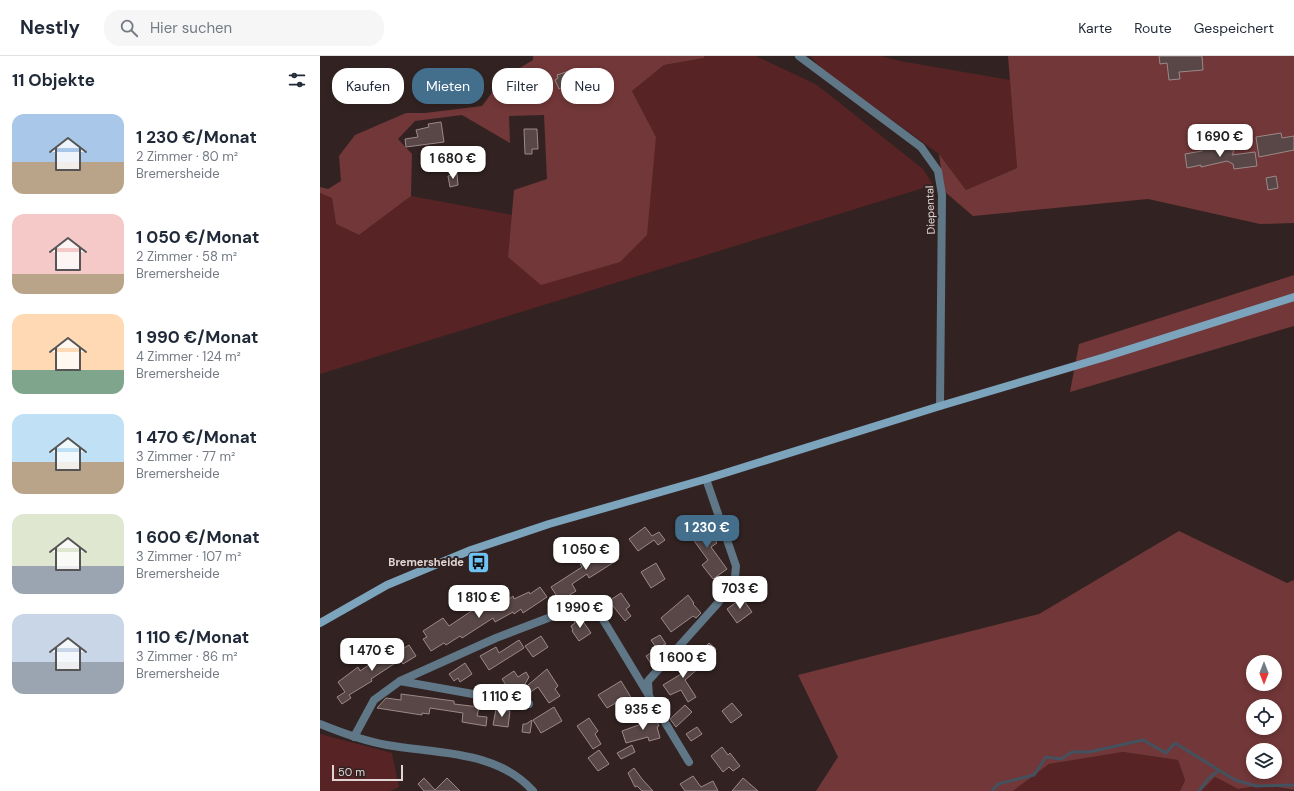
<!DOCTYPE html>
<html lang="de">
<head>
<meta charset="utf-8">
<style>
  body { margin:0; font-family:"DM Sans",sans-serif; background:#f6f6f7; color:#1f2937; height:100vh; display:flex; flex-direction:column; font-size:15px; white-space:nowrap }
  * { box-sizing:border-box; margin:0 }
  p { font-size:13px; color:#747a83 }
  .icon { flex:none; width:22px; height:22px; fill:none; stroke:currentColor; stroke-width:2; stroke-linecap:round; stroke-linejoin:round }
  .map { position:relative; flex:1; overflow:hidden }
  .panel { display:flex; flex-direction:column; background:#fff; width:320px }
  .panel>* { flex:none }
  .hud { position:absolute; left:12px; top:12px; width:380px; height:36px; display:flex; gap:8px }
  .needle { width:26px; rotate:180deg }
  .controls { position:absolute; left:926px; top:599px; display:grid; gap:8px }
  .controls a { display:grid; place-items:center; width:36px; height:36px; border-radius:50%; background:#fff; box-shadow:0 2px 6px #0003; font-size:20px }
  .scale { position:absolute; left:12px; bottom:10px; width:71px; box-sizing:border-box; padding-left:4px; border:2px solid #e0d5d5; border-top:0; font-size:11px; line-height:14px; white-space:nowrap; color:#e0d5d5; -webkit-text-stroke:3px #322322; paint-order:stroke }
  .price { position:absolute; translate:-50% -34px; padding:0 9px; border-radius:8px; background:#fff; color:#222; font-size:13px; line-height:26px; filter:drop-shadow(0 1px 2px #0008) }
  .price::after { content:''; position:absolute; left:50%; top:24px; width:12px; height:9px; margin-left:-6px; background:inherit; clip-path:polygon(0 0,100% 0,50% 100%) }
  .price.selected { background:#436e8c; color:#fff }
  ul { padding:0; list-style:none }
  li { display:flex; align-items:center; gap:12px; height:100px; padding:0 12px }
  li span { display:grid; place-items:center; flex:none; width:112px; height:80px; border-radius:12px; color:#555 }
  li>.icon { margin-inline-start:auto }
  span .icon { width:48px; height:48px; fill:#fffc; stroke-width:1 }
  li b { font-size:17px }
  h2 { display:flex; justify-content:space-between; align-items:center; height:48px; padding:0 12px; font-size:17px }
  .pill { padding:0 14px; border-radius:16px; background:#fff; box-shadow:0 2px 6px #0003; font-size:14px; line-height:36px }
  .pill.selected { background:#436e8c; color:#fff }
  header { display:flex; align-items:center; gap:24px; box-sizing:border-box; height:56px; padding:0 20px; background:#fff; border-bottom:1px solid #e0e1e3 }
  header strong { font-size:19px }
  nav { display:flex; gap:22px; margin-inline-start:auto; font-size:14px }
  .search { width:280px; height:36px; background:#f6f6f7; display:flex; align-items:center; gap:10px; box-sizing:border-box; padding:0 14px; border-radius:16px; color:#747a83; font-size:15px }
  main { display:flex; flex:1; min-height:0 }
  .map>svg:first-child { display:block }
</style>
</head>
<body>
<header>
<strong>Nestly</strong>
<div class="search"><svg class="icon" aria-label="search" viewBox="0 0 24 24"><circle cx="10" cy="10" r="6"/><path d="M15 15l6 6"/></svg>Hier suchen</div>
<nav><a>Karte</a><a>Route</a><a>Gespeichert</a></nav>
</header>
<main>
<section class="panel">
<h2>11 Objekte<svg class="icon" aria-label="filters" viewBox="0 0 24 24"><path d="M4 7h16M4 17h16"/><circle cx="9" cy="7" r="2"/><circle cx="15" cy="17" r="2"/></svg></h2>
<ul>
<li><span style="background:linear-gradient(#a9c7e8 60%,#b9a48a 0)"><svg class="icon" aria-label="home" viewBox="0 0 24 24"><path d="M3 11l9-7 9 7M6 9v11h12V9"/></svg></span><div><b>1 230 €/Monat</b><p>2 Zimmer · 80 m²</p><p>Bremersheide</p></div></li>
<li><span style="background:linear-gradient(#f6c9c9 75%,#b9a48a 0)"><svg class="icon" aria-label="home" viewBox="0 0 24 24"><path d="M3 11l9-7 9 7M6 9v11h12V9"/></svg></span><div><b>1 050 €/Monat</b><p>2 Zimmer · 58 m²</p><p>Bremersheide</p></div></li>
<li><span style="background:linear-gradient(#ffd9b3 70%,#7fa58c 0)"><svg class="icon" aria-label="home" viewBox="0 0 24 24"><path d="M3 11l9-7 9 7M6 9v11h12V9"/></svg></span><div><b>1 990 €/Monat</b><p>4 Zimmer · 124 m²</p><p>Bremersheide</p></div></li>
<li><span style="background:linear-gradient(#bfe0f5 60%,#b9a48a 0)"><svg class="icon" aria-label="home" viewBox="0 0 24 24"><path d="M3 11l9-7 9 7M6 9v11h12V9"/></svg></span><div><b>1 470 €/Monat</b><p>3 Zimmer · 77 m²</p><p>Bremersheide</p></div></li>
<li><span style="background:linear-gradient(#dfe7d0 65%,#9aa5b1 0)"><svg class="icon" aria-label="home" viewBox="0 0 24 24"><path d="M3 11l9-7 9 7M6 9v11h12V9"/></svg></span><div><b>1 600 €/Monat</b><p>3 Zimmer · 107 m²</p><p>Bremersheide</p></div></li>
<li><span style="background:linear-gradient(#c9d6e8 60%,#9aa5b1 0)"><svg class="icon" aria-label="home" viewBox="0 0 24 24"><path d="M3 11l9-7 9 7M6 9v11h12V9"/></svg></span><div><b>1 110 €/Monat</b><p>3 Zimmer · 86 m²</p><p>Bremersheide</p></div></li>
</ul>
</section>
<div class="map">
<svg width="974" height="735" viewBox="0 0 974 735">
  <rect width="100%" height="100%" fill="#322322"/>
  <!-- green -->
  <path fill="#582324" d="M384 0H436L497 29 603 113 613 129 0 318V137L12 141 16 168 39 179 91 140 192 159 188 201 336 81 312 35 344 9 384 2Z
    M490 0H561L580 5 690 24 697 112 646 134 619 98 502 13Z
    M0 678 72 697 79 731 70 735H0Z
    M803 696 858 704 865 724 860 735H693L729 708Z
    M895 721 918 733 944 729 974 735H881Z"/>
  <!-- forest -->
  <path fill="#723738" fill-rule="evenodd" d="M213 0H384V2L344 9 312 35 336 81 327 179 300 206 221 229 188 201 194 134 227 123 224 59 189 60 190 87 142 59 95 65 78 83 92 98 91 140 39 179 16 168 12 142 0 137V131L8 133 21 125 19 100 35 79 86 57H105L162 50 183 22 213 4Z
    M688 0H974V167L940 168 828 143 653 160 624 135 619 98 646 134 697 112Z
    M974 219V270L750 336 759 288Z
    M859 475 967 527 974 524V734L944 729 918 733 895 721 881 735H860L865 724 858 704 803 696 729 708 693 735H496L518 701 478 619 719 558ZM933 606H955V628H933ZM933 650H955V672H933ZM933 694H955V716H933Z"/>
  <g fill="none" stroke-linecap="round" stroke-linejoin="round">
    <!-- stream -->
    <path stroke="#43525e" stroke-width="3" d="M672 735 678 728 714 719 726 701 741 703 752 696H769L823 684 846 697 855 687 915 724 936 730 974 729
      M879 735 888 723 899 714"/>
  </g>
  <!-- building -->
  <path fill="#584746" stroke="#9c8988" d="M839 0H882L883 14 859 16 860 23 849 24 847 7 840 8Z
    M275 12 277 15 280 12 286 18 275 27 268 18Z
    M249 15 253 25 239 33 235 24 238 22 237 19Z
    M24 18 32 19 30 27 42 29V31L46 32 44 41 36 39 37 36 21 33Z
    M114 19 116 32 95 34 94 22Z
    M121 66 124 86 86 91 85 83 98 81 96 74 109 71 108 68Z
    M204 73H217L218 93H212V98H205Z
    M961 77 962 82 974 80V94L939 101 936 81Z
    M894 87 914 95 912 99 935 96 937 110 914 113 913 108 907 105 881 111V109L867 112 865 98 882 95V93L888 92Z
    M137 118 138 129 130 131 128 120Z
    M956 120 958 132 948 134 946 122Z
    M381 465 397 487 391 491 407 513 393 523 382 509 388 504 367 475Z
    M325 471 332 480 339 476 345 484 338 489 334 484 318 495 309 483Z
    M290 488 299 503 269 522 267 518 252 528 256 535 240 545 231 531 262 511 260 508Z
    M336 507 345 523 331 532 321 516Z
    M419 526 425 532 419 540 413 534Z
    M220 531 227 541 203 557 201 553 194 558 193 556 175 566 173 562 142 582 140 580 126 589 124 587 111 595 103 583 107 581 103 575 123 562 129 570 156 552 161 551 163 555 188 541 189 543 193 540 194 543 209 536 210 538Z
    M301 537 310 550 306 553 311 560 305 565 289 545Z
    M368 539 374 547 373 548 381 557 376 562 373 560 351 576 341 562Z
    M422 542 432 556 417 567 407 553Z
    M260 561 271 577 259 585 252 575 253 574 251 570 255 567 254 565Z
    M340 579 346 588 343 589 347 596 331 608 326 600 337 593 331 584Z
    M221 580 228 591 213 601 205 590Z
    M199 584 204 592 169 614 160 600 176 591 179 597Z
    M389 587 396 593 391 600 383 593Z
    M89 589 96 600 83 608 80 604 51 623 52 625 29 639 31 642 22 648 17 641 25 636 18 626 38 611 40 615 62 600 63 602 71 597 72 600Z
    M362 597 376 609 378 608 380 611 365 624 376 641 368 646 361 634 350 639 343 629 366 615 355 603Z
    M145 607 152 618 140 626 138 622 134 625 129 618Z
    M227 613 238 630 235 633 240 640 229 647 218 631 203 641 194 640 200 635 197 631 190 635 182 623 194 615 198 621 206 616 209 621 201 635Z
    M301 625 312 643 303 648 301 644 287 652 278 639Z
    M81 638 134 645V648L159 651 157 660 167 661 166 670 142 666 143 657 110 652 109 658 102 657V659L57 652 66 642 81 644Z
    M412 647 422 659 411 667 402 655Z
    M365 649 372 656 356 671 350 663Z
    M234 651 242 665 221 677 213 664Z
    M176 653 190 655 188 671 173 669Z
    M335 661 339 670 337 671 340 682 329 685 328 681 306 687 302 675 327 666 326 664Z
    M269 662 278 675 275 678 281 688 273 693 257 670Z
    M212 664 210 677 202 676 203 668H206Z
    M377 671 382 678 371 685 366 678Z
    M312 689 315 696 301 703 297 697Z
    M402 691 408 699 410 697 420 710 413 715 409 711 403 716 391 700Z
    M279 694 289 708 278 715 268 702Z
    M314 712 322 723 333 735H322L317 730 315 731 308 717Z
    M373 720 381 731 393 725 398 735H365L360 728Z
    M104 722 115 734 127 722 140 735H104L98 728Z
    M423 722 438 735H412Z"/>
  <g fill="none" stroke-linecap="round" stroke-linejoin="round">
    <!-- minor -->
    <path stroke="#5f7787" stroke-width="8" d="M479 0 601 91 618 115 622 139 620 350
      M80 625 209 648
      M329 642 328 625 398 547 415 521 416 510 386 423
      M34 681 54 644 80 625 176 582 249 554 273 547 369 706"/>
    <!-- tertiary -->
    <path stroke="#5f7787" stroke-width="8" d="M0 668C22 677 44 685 67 689 117 698 177 694 213 735"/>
    <!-- secondary -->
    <path stroke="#7da4bd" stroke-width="8" d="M0 567 67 529 151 494 229 468 386 423 620 350 785 301 974 241"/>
  </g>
  <!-- icons -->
  <defs>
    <symbol id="bus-square" viewBox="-11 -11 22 22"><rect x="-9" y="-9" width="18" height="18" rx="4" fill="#70c2f4" stroke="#322322"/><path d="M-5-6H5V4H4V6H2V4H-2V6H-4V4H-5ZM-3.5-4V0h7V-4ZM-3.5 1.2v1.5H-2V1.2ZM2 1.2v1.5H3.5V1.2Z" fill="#111"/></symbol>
  </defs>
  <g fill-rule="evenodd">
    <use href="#bus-square" x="146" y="494" width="25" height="25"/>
  </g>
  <g text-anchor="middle" stroke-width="4" stroke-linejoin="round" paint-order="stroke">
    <!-- street labels -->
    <g font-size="11" fill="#e0d5d5" stroke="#322322">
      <text transform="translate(610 154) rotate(-92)" y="4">Diepental</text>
    </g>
    <!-- poi labels -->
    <g font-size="11" font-weight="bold" fill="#e0d5d5" stroke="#322322" text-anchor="end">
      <text x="144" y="510">Bremersheide</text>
    </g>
  </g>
</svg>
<div class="controls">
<a><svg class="needle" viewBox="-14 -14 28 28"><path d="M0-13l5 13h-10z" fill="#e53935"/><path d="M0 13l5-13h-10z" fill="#747a83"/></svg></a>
<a><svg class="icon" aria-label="locate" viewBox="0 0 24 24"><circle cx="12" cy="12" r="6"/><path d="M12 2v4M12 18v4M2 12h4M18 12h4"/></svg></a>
<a><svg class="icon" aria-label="layers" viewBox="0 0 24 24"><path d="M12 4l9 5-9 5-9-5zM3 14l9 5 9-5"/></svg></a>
</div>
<div class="scale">50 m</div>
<b class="price" style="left:900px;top:102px">1 690 €</b>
<b class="price" style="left:133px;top:124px">1 680 €</b>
<b class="price selected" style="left:387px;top:493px">1 230 €</b>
<b class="price" style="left:266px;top:515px">1 050 €</b>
<b class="price" style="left:420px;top:554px">703 €</b>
<b class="price" style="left:159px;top:563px">1 810 €</b>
<b class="price" style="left:260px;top:573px">1 990 €</b>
<b class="price" style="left:52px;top:616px">1 470 €</b>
<b class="price" style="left:363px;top:623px">1 600 €</b>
<b class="price" style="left:182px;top:662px">1 110 €</b>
<b class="price" style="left:323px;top:675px">935 €</b>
<div class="hud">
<a class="pill">Kaufen</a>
<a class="pill selected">Mieten</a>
<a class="pill">Filter</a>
<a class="pill">Neu</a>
</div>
</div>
</main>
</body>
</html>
